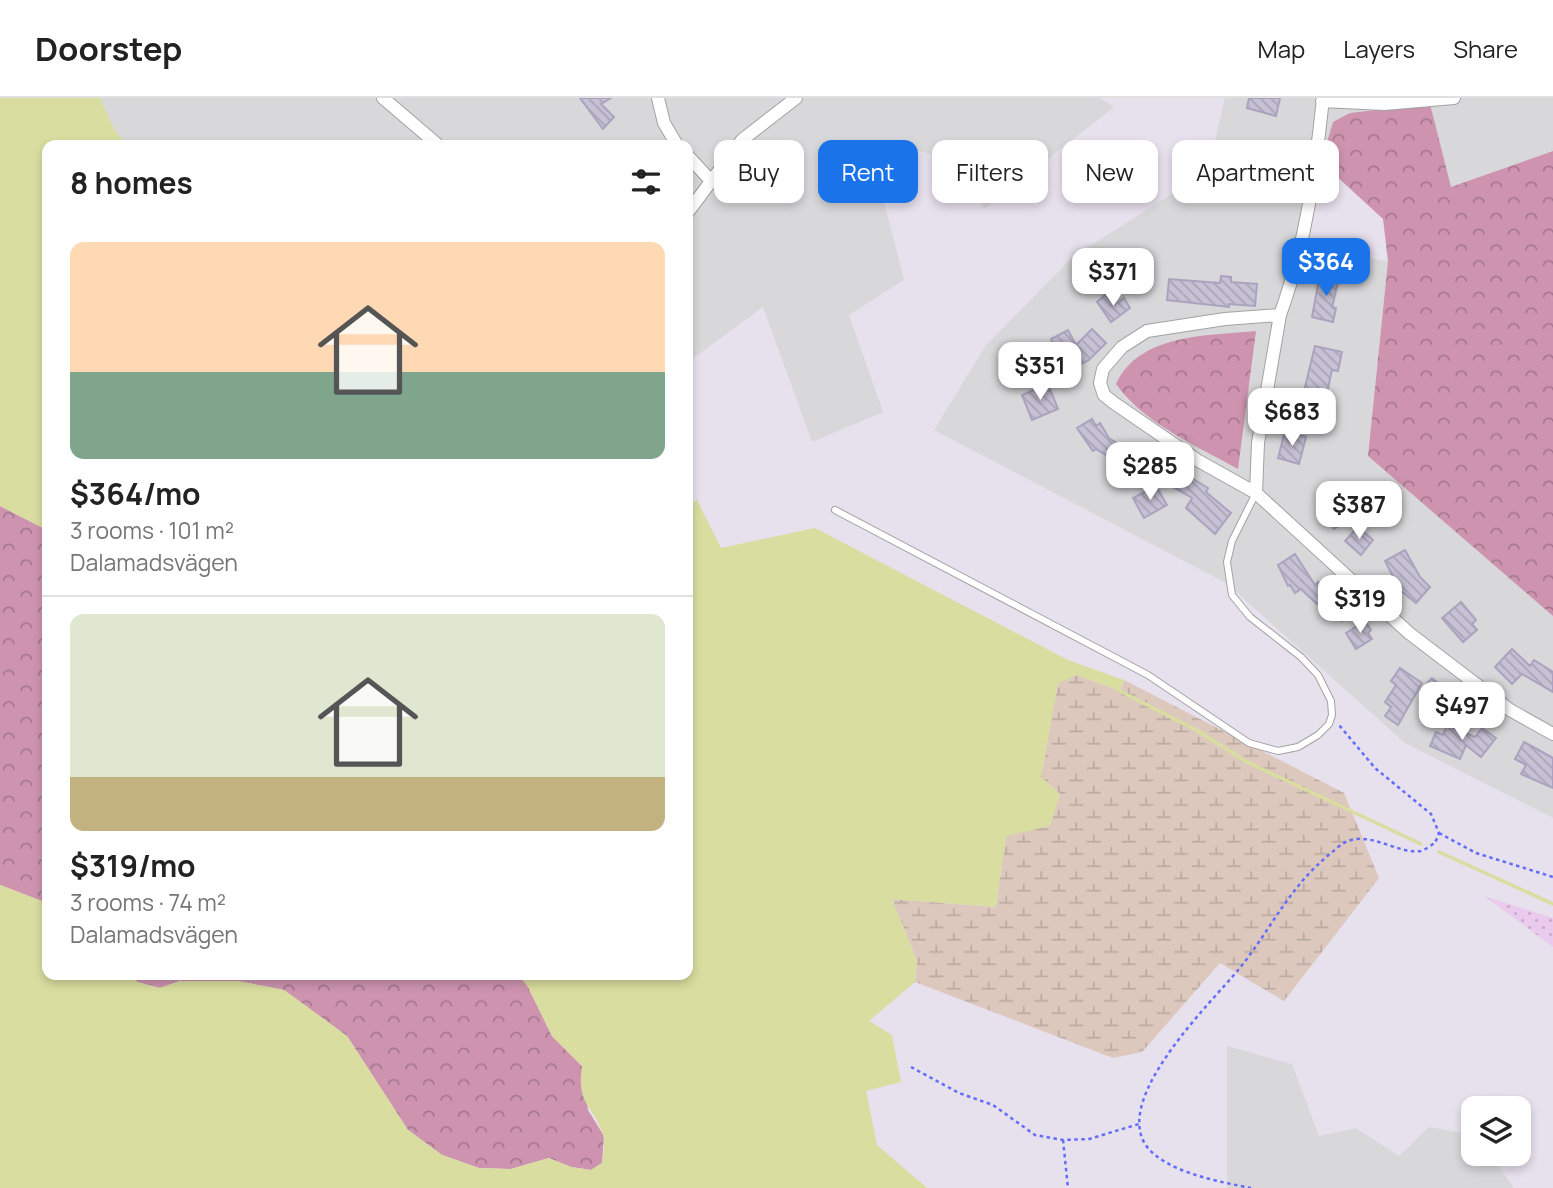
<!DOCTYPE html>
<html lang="en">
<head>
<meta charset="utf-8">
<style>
  body { margin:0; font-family:Manrope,sans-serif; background:#f2f2f2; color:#222; height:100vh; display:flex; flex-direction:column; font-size:26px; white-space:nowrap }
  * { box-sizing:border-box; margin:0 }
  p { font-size:23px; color:#767676 }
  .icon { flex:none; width:38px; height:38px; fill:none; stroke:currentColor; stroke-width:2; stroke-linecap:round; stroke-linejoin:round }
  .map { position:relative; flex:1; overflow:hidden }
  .drawer { position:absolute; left:42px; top:42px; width:651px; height:840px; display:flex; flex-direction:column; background:#fff; border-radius:14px; box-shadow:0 4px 10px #0003 }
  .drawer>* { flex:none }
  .banner { position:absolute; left:714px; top:42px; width:665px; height:63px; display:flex; gap:14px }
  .buttons { position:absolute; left:1461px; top:998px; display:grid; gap:14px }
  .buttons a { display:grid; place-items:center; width:70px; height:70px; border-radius:14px; background:#fff; box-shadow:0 4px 10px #0003; font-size:35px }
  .price { position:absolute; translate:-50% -60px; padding:0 16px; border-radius:14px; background:#fff; color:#222; font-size:23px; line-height:46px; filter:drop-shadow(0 2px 4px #0008) }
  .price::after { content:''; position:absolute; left:50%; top:42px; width:21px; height:16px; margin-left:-10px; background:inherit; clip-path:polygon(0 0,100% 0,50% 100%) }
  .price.active { background:#1a73e8; color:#fff }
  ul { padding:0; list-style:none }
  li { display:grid; align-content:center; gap:14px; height:371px; padding:0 28px }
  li+li { border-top:2px solid #e0e0e0 }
  li span { display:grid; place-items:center; height:217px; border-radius:14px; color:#555 }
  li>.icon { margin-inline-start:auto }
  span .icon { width:126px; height:126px; fill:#fffc; stroke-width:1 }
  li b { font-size:30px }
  h2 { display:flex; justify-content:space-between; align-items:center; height:84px; padding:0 28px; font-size:30px }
  .pill { padding:0 24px; border-radius:14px; background:#fff; box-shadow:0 4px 10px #0003; font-size:24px; line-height:63px }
  .pill.active { background:#1a73e8; color:#fff }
  header { display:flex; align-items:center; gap:42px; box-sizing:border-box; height:98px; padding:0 35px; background:#fff; border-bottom:2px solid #e0e0e0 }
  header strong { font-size:33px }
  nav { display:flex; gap:38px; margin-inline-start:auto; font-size:24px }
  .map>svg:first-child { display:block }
</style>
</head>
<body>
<header>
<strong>Doorstep</strong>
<nav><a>Map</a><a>Layers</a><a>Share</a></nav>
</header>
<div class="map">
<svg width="1553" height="1090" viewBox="0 0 1553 1090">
  <defs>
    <pattern id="farmland-dots" width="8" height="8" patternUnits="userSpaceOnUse" patternTransform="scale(1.75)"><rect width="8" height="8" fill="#eacaed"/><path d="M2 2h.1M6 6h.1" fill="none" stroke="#c8adcb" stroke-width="1.8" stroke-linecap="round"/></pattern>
    <pattern id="forest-crowns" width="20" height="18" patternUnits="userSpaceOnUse" patternTransform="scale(1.75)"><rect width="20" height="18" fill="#ce94af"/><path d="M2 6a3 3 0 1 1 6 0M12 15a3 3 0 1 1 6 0" fill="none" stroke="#a6788e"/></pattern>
    <pattern id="wetland-marsh" width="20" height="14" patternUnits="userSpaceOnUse" patternTransform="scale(1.75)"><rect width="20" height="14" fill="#dcc8bd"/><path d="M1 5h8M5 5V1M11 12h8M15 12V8" fill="none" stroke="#bcaba2"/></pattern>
    <pattern id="building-back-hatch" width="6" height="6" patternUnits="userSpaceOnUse" patternTransform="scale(1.75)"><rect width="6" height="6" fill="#c6c1d4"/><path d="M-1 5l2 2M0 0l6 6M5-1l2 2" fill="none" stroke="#aaa5b5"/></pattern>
  </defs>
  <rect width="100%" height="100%" fill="#e7e0ed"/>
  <!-- residential -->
  <path fill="#d8d8da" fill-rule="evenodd" d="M100 0H1099L1114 9 984 111 959 65 913 51 881 92 904 182 849 217 883 314 812 344 763 209 688 264V47H127L115 33Z
    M1225 0H1553V53L1451 89 1321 64 1307 152 1388 163 1368 358 1553 518V720L1405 645 1226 485 934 332 986 247 1074 158 1208 73ZM1116 286 1237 371 1185 341 1127 302Z
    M1227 948 1292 966 1319 1038 1356 1030 1399 1058 1429 1029 1473 1037 1474 1055H1489L1514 1090H1227Z"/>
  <!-- farmland -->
  <path fill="url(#farmland-dots)" d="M1484 798 1553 820V849Z"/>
  <!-- forest -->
  <path fill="url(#forest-crowns)" d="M1430 6 1451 89 1553 53V518L1368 358 1388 163 1383 121 1321 64 1333 24 1350 15Z
    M1256 233 1238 371C1197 348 1143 325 1116 286 1140 235 1207 238 1256 233Z
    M0 408 47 432V805L0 787Z
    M132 877H518L527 887 552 938 582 968 588 1012 604 1038 602 1065 591 1072 571 1069 549 1060 511 1071 479 1070 442 1057 408 1032 347 938 284 892 238 883H180L160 890 137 884Z"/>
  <!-- wetland -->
  <path fill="url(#wetland-marsh)" d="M1077 577 1120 593 1124 582 1344 695 1379 780 1284 903 1220 865 1142 954 1113 960 915 884 917 863 892 801 996 809 1006 737 1050 727 1060 696 1041 679 1058 584Z"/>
  <!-- water -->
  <path fill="#d9dd9f" d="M0 0H100L115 33 127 47H47V432L0 408Z
    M697 402 721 450 815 430 1068 562 1124 582 1120 593 1077 577 1058 585 1041 679 1060 696 1050 728 1006 738 996 809 892 801 917 863 915 884 869 923 892 937 901 984 866 993 877 1047 927 1090H0V787L47 805V877H132L137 884 160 890 180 883H238L284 892 347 938 408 1032 442 1057 479 1070 511 1071 549 1060 571 1069 591 1072 602 1065C603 1057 606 1045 603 1037 594 1007 576 1008 582 968L552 938 527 887 518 877H688V407Z"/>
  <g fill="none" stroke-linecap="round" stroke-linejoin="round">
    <!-- stream -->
    <path stroke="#d9dd9f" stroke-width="3.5" d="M1120 593 1198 633 1247 664 1421 746
      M1439 754 1553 806"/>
  </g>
  <!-- building -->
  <path fill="url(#building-back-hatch)" stroke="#aaa3bf" stroke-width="2" d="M580 0H611L601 6 614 19 603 31Z
    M1249 0H1280L1276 18 1247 10Z
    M1245 61 1276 65 1274 77 1303 81 1300 98 1242 91Z
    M1320 176 1339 181 1332 209 1336 210 1333 224 1312 219Z
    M1221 178 1231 179V184L1257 186 1255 208 1229 206V209L1167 202 1169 181 1220 185Z
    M1105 197 1113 208 1124 200 1130 210 1111 224 1097 204Z
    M1092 231 1106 245 1089 262 1064 275 1071 279 1066 288 1053 280 1050 282 1059 266 1050 248 1053 246 1051 241 1068 232 1076 247Z
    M1315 248 1342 254 1338 273 1332 272 1326 299H1330L1329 315 1304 314V293Z
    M1048 286 1058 311 1032 322 1022 297Z
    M1092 321 1096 328 1100 325 1109 340 1128 352 1119 365 1096 351 1093 353 1077 330Z
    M1285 333 1306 339 1299 366 1278 360Z
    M1182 374 1208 390 1206 394 1231 415 1215 436 1186 410 1192 400 1173 389Z
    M1156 388 1167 407 1144 420 1133 400Z
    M1334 400 1338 406 1342 404 1347 413 1342 416 1350 422 1334 431 1330 424 1325 427 1319 409Z
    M1358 429 1373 442 1361 457 1345 443Z
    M1405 452 1420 479 1430 489 1416 505 1400 492 1385 463Z
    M1295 456 1315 487 1318 484 1353 511 1342 523 1320 503 1317 506 1301 491 1295 495 1290 487 1288 488 1278 467Z
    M1461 504 1476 522 1472 526 1477 532 1463 544 1442 520Z
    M1365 523 1371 532 1368 535 1372 541 1356 551 1346 535Z
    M1512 551 1530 568 1534 562 1553 574V594L1522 576 1512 586 1495 569Z
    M1400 570 1422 585 1398 627 1385 618 1391 609 1385 604 1396 587 1391 583Z
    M1432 580 1443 589 1432 601 1421 592Z
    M1447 627 1475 639 1482 630 1496 640 1481 659 1466 647 1460 661 1430 648 1436 634 1443 637Z
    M1524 644 1553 660V690L1521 676 1526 667 1515 661Z"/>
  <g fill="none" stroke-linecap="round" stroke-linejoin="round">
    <defs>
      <path id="service" d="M835 412 1148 577 1249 645 1278 653 1298 649 1318 637 1329 626 1332 617 1331 603 1318 577 1301 559 1250 519 1232 497 1227 464 1232 443 1256 395"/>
      <path id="minor" d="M383 0 438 47
        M658 0 664 25 677 47
        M1323 0C1315 76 1306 145 1280 217L1225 221 1147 233 1122 249 1103 271 1100 285 1104 297 1114 305 1197 362 1256 395 1409 535 1510 612 1553 636
        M1322 3 1384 6 1454 0
        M688 58 711 83
        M688 114 742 42 796 0
        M1256 395 1258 345 1280 217"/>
    </defs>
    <!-- service casing -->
    <use href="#service" stroke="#a2a2a2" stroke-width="8"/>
    <!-- minor casing -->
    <use href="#minor" stroke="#a2a2a2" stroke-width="14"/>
    <!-- path -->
    <path stroke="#626cfd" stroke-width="2.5" stroke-dasharray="3.5 3.5" stroke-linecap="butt" d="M1439 735 1476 755 1553 779
      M911 969 959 995 993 1007 1035 1037 1063 1042 1089 1041 1139 1026
      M1063 1042 1068 1090
      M1251 1090C1221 1084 1163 1074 1145 1046 1115 997 1211 905 1239 871 1272 830 1288 790 1331 755 1336 751 1342 745 1348 743 1372 734 1397 756 1421 753 1425 752 1431 747 1435 745L1439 735 1431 716 1375 670 1339 627"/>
    <!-- service -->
    <use href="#service" stroke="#fff" stroke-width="6"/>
    <!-- minor -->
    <use href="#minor" stroke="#fff" stroke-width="12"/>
  </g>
</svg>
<div class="buttons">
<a><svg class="icon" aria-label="layers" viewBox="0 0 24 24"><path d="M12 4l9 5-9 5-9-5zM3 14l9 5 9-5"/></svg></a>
</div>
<b class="price active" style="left:1326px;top:200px">$364</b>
<b class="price" style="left:1113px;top:210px">$371</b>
<b class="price" style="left:1040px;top:304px">$351</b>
<b class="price" style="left:1292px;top:350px">$683</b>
<b class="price" style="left:1150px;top:404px">$285</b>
<b class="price" style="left:1359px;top:443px">$387</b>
<b class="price" style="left:1360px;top:537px">$319</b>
<b class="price" style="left:1462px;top:644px">$497</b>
<div class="banner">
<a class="pill">Buy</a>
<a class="pill active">Rent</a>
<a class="pill">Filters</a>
<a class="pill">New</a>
<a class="pill">Apartment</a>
</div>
<section class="drawer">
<h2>8 homes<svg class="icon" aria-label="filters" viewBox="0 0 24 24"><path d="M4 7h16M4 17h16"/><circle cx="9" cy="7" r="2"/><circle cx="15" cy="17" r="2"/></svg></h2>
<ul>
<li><span style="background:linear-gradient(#ffd9b3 60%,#7fa58c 0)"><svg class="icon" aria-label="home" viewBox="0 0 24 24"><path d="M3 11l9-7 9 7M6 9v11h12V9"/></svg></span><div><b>$364/mo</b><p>3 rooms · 101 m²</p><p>Dalamadsvägen</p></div></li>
<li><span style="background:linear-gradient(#dfe7d0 75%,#c2b280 0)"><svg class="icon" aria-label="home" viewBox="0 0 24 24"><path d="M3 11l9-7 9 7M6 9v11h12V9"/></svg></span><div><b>$319/mo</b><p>3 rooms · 74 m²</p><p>Dalamadsvägen</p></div></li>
</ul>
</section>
</div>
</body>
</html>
